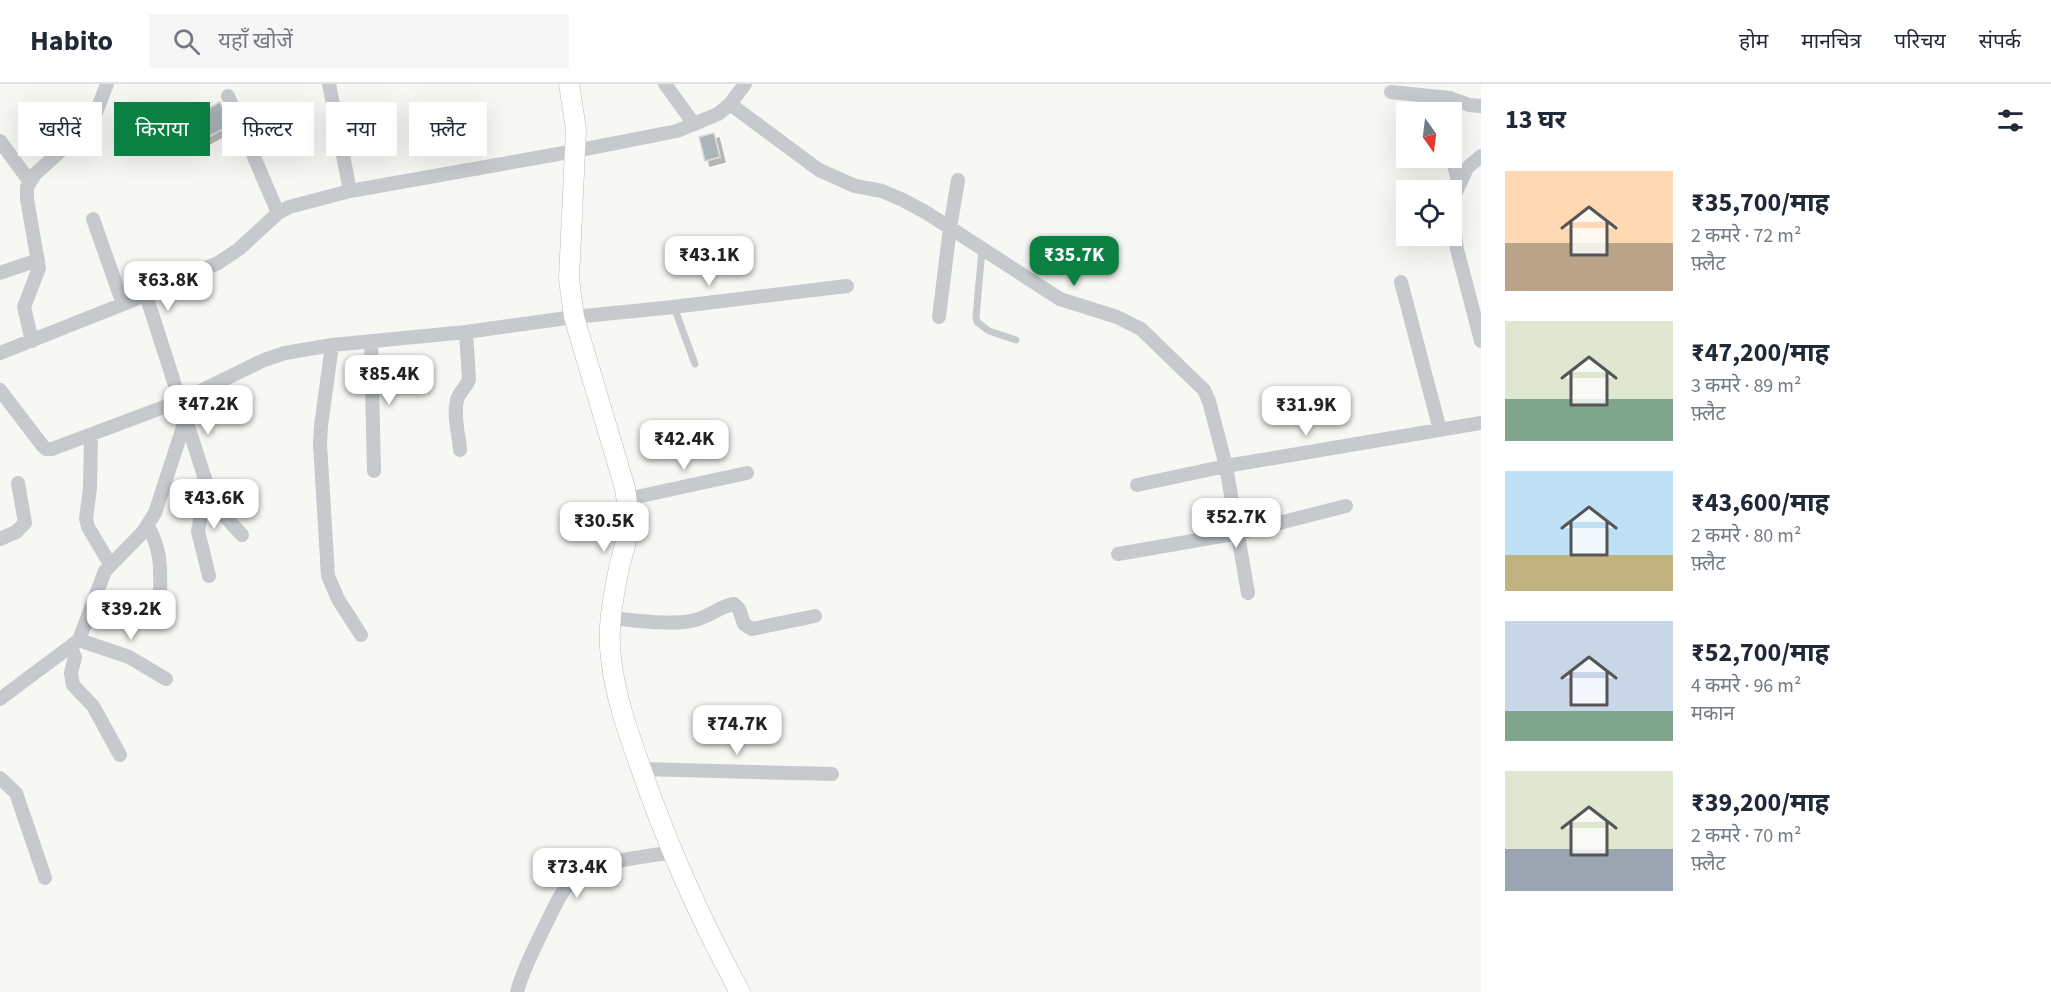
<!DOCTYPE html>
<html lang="hi">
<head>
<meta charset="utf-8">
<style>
  body { margin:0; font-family:"Source Sans 3","Noto Sans Devanagari",sans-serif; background:#f6f6f7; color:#1f2937; height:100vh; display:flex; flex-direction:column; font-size:22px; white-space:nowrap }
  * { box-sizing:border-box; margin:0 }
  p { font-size:20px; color:#747a83 }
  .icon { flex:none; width:33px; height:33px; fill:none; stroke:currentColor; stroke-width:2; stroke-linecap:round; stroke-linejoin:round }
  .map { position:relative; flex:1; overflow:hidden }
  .details { display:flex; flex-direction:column; background:#fff; width:570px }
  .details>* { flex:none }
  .banner { position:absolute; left:18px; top:18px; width:570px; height:54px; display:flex; gap:12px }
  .needle { width:39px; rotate:166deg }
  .buttons { position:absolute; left:1396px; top:18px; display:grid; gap:12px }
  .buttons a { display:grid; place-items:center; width:66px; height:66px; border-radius:0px; background:#fff; box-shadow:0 6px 24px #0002; font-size:30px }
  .price { position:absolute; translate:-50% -51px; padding:0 14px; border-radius:12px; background:#fff; color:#222; font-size:20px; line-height:39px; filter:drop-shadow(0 2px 3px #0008) }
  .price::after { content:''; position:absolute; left:50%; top:36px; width:18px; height:14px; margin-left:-9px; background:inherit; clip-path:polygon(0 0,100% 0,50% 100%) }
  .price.selected { background:#0b8043; color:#fff }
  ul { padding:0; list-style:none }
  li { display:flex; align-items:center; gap:18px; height:150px; padding:0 24px }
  li span { display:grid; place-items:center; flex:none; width:168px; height:120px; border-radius:0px; color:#555 }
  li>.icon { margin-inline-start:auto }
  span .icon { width:72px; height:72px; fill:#fffc; stroke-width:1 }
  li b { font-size:26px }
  h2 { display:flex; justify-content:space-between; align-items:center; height:72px; padding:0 24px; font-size:26px }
  .chip { padding:0 21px; border-radius:0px; background:#fff; box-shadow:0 6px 24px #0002; font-size:21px; line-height:54px }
  .chip.selected { background:#0b8043; color:#fff }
  header { display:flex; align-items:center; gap:36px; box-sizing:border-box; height:84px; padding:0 30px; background:#fff; border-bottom:2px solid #e0e1e3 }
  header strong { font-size:28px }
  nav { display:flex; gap:33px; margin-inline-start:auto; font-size:21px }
  .search { width:420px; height:54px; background:#f6f6f7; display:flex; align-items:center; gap:15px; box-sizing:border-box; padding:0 21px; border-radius:0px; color:#747a83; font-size:22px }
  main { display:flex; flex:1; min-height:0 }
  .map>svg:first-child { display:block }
</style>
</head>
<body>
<header>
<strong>Habito</strong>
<div class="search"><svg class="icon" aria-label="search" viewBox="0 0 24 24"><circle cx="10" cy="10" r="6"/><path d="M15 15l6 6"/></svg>यहाँ खोजें</div>
<nav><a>होम</a><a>मानचित्र</a><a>परिचय</a><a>संपर्क</a></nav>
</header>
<main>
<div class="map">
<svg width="1481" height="908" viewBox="0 0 1481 908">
  <defs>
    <filter id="shadow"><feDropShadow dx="5" dy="5" stdDeviation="0" flood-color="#0004"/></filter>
  </defs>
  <rect width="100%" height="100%" fill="#f7f7f4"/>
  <!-- building -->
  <path fill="#abb4b9" stroke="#d9d9d6" stroke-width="1.5" filter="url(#shadow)" d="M220 18 230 41 192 62 180 40Z
    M714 49 720 73 705 77 699 53Z"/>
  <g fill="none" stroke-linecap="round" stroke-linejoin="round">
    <defs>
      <path id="secondary" d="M569 0 576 45 569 195 574 233 625 404C627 417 629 431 628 444 627 458 622 471 619 484 613 514 607 544 611 574 615 611 627 645 639 679 666 758 700 835 740 908"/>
    </defs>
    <!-- secondary casing -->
    <use href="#secondary" stroke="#b6bcc0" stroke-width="21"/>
    <!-- lane -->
    <path stroke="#c6cacd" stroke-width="7" d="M982 165 976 233 977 238 989 247 1016 256
      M674 223 695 280"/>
    <!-- street -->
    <path stroke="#c6cacd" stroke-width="14" d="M329 0 350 107
      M665 0 694 40
      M1391 8 1450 14 1469 21 1481 22
      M228 12 278 129
      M730 20 819 86 855 102 882 107 903 116 927 129 1060 215 1117 233 1141 245 1204 306 1209 317 1226 382 1248 509
      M0 57 30 98
      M1452 74 1459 100
      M1452 117 1467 84 1481 72
      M1452 130 1457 165 1481 257
      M93 135 123 220
      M0 189 38 176
      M1401 198 1440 346
      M146 211 207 401 218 425 242 451
      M939 233 950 144 958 96
      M32 257 24 223 39 184 27 115V103L35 90 92 39 107 0
      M371 257 374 387
      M332 261 321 342 320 360 328 492 338 515 361 551
      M0 269 146 211 218 179 239 165 278 129 289 123 350 107 575 67 677 47 718 30 730 20 745 0
      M0 306 42 361 46 365H52L180 317 264 276 285 269 332 261 466 248 574 233 664 224 847 202
      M91 351 90 404 86 435 88 443 110 480
      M460 366C459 351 453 331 457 316 459 308 467 303 469 295L466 248
      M207 401 198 447 209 492
      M1137 401 1226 382 1481 339
      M627 415 747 389
      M148 442C163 470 160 486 160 517
      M0 455 16 448 25 439 18 399
      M1118 470 1239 449 1346 422
      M611 534C634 536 673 542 695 536 709 533 720 522 734 520L739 525 744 540 752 545 815 532
      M79 556 129 573 166 595
      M71 564 75 573 71 589 73 601 93 622 120 671
      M0 615 79 556 105 487 143 448 155 429 186 334
      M641 685 832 690
      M0 694 16 709 45 794
      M517 908C523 885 534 865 544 844 551 831 557 815 566 803 587 776 641 774 673 768"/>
    <!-- secondary -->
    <use href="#secondary" stroke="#fff" stroke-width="20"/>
  </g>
</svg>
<div class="buttons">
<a><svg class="needle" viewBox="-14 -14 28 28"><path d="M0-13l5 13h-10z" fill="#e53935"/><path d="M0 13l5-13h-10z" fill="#747a83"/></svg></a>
<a><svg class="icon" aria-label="locate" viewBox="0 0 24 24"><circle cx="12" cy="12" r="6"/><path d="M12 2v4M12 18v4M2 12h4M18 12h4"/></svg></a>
</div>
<b class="price" style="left:709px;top:203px">₹43.1K</b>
<b class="price selected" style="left:1074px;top:203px">₹35.7K</b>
<b class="price" style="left:168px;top:228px">₹63.8K</b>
<b class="price" style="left:389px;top:322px">₹85.4K</b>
<b class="price" style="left:208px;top:352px">₹47.2K</b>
<b class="price" style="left:1306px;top:353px">₹31.9K</b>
<b class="price" style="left:684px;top:387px">₹42.4K</b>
<b class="price" style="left:214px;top:446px">₹43.6K</b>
<b class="price" style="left:1236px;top:465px">₹52.7K</b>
<b class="price" style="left:604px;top:469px">₹30.5K</b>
<b class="price" style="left:131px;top:557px">₹39.2K</b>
<b class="price" style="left:737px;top:672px">₹74.7K</b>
<b class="price" style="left:577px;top:815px">₹73.4K</b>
<div class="banner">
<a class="chip">खरीदें</a>
<a class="chip selected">किराया</a>
<a class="chip">फ़िल्टर</a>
<a class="chip">नया</a>
<a class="chip">फ़्लैट</a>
</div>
</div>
<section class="details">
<h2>13 घर<svg class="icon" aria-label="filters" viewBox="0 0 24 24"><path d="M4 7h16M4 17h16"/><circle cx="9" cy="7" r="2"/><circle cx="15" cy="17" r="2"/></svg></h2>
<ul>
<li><span style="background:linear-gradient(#ffd9b3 60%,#b9a48a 0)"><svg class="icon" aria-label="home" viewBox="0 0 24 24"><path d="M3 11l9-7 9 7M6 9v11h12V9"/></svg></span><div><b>₹35,700/माह</b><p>2 कमरे · 72 m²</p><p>फ़्लैट</p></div></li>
<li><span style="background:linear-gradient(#dfe7d0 65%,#7fa58c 0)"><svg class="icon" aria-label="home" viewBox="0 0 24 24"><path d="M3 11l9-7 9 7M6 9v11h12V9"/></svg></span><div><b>₹47,200/माह</b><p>3 कमरे · 89 m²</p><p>फ़्लैट</p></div></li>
<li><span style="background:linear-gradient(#bfe0f5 70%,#c2b280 0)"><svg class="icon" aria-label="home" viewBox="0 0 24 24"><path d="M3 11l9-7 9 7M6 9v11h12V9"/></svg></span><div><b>₹43,600/माह</b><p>2 कमरे · 80 m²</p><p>फ़्लैट</p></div></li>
<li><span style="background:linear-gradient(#c9d6e8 75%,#7fa58c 0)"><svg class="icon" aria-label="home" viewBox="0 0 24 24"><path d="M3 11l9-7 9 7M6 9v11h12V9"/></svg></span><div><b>₹52,700/माह</b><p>4 कमरे · 96 m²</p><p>मकान</p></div></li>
<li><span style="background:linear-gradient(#dfe7d0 65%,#9aa5b1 0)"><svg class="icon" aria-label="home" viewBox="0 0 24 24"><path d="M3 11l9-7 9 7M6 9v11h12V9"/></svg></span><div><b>₹39,200/माह</b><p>2 कमरे · 70 m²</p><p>फ़्लैट</p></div></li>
</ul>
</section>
</main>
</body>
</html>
